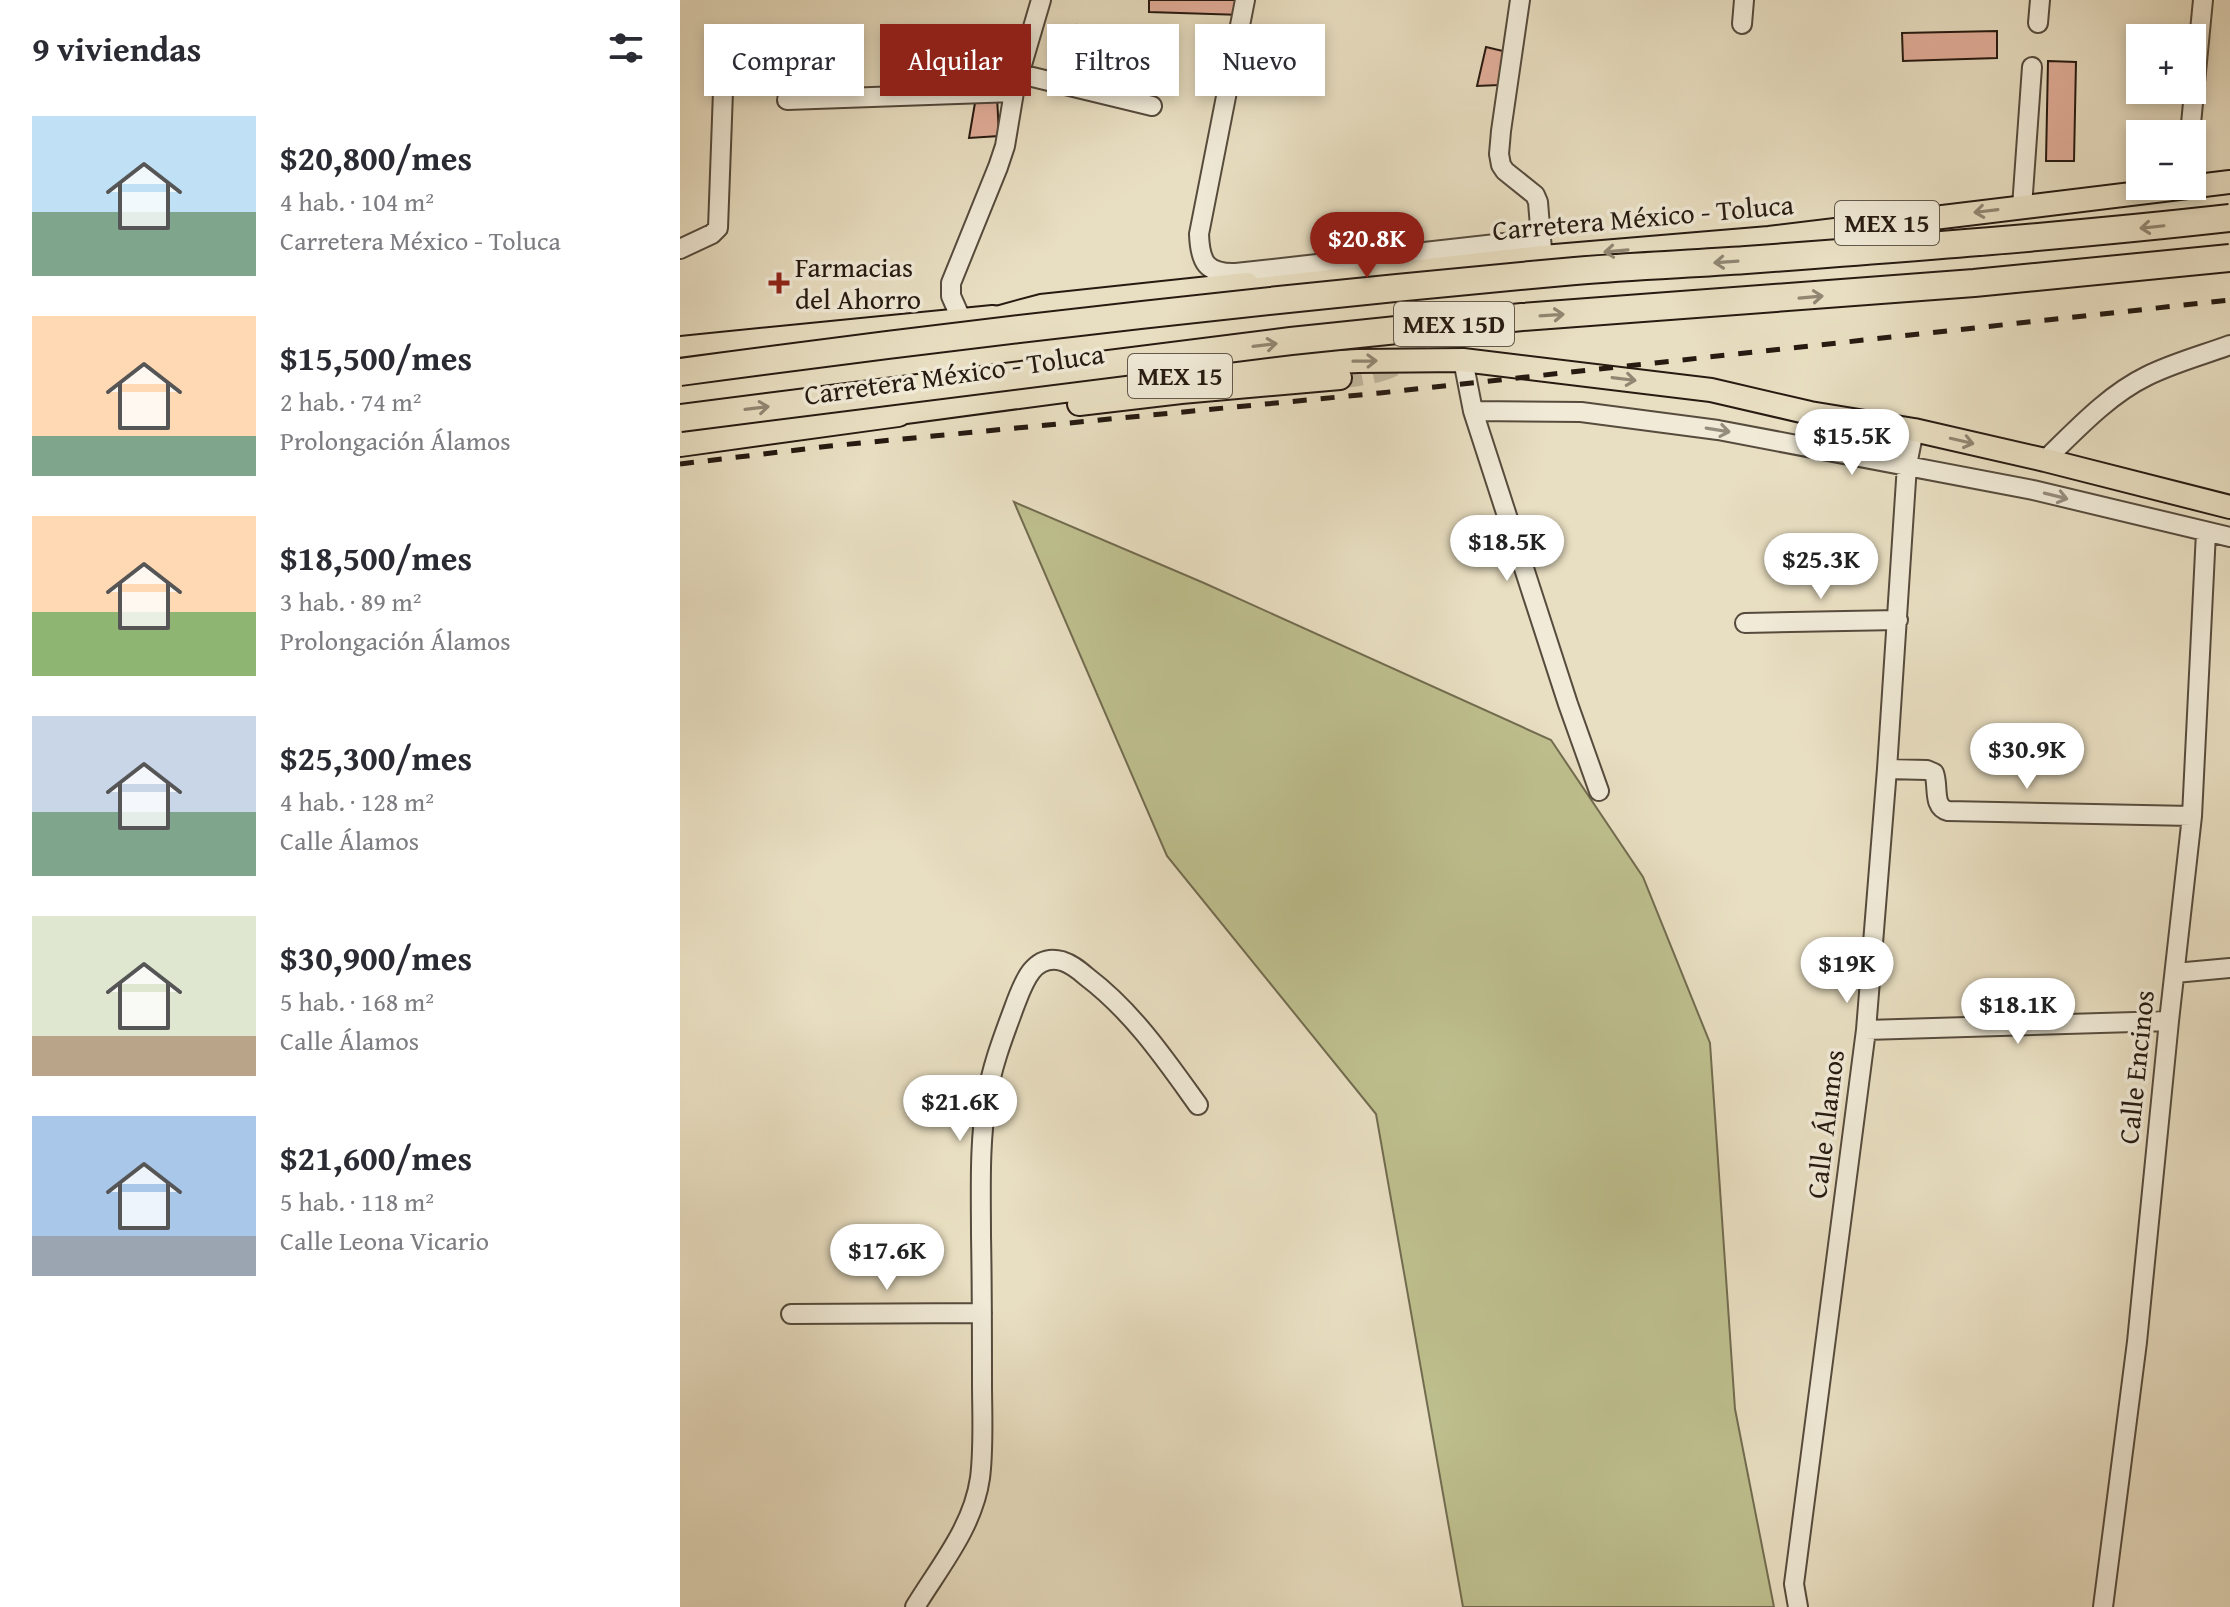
<!DOCTYPE html>
<html lang="es">
<head>
<meta charset="utf-8">
<style>
  body { margin:0; font-family:"Gentium Book Plus",serif; background:#f7f7f7; color:#2b2b33; height:100vh; display:flex; flex-direction:column; font-size:30px; white-space:nowrap }
  * { box-sizing:border-box; margin:0 }
  p { font-size:26px; color:#7c7c81 }
  .icon { flex:none; width:44px; height:44px; fill:none; stroke:currentColor; stroke-width:2; stroke-linecap:round; stroke-linejoin:round }
  .map { position:relative; flex:1; overflow:hidden }
  .details { display:flex; flex-direction:column; background:#fff; width:680px }
  .details>* { flex:none }
  .banner { position:absolute; left:24px; top:24px; width:760px; height:72px; display:flex; gap:16px }
  .fabs { position:absolute; left:1446px; top:24px; display:grid; gap:16px }
  .fabs a { display:grid; place-items:center; width:80px; height:80px; border-radius:0px; background:#fff; box-shadow:0 4px 12px #0003; font-size:40px }
  .price { position:absolute; translate:-50% -68px; padding:0 18px; border-radius:28px; background:#fff; color:#222; font-size:26px; line-height:52px; filter:drop-shadow(0 2px 4px #0008) }
  .price::after { content:''; position:absolute; left:50%; top:48px; width:24px; height:18px; margin-left:-12px; background:inherit; clip-path:polygon(0 0,100% 0,50% 100%) }
  .price.active { background:#8f2418; color:#fff }
  ul { padding:0; list-style:none }
  li { display:flex; align-items:center; gap:24px; height:200px; padding:0 32px }
  li span { display:grid; place-items:center; flex:none; width:224px; height:160px; border-radius:0px; color:#555 }
  li>.icon { margin-inline-start:auto }
  span .icon { width:96px; height:96px; fill:#fffc; stroke-width:1 }
  li b { font-size:34px }
  h2 { display:flex; justify-content:space-between; align-items:center; height:96px; padding:0 32px; font-size:34px }
  .tag { padding:0 28px; border-radius:0px; background:#fff; box-shadow:0 4px 12px #0003; font-size:28px; line-height:72px }
  .tag.active { background:#8f2418; color:#fff }
  main { display:flex; flex:1; min-height:0 }
  .map>svg:first-child { display:block }
</style>
</head>
<body>
<main>
<section class="details">
<h2>9 viviendas<svg class="icon" aria-label="filters" viewBox="0 0 24 24"><path d="M4 7h16M4 17h16"/><circle cx="9" cy="7" r="2"/><circle cx="15" cy="17" r="2"/></svg></h2>
<ul>
<li><span style="background:linear-gradient(#bfe0f5 60%,#7fa58c 0)"><svg class="icon" aria-label="home" viewBox="0 0 24 24"><path d="M3 11l9-7 9 7M6 9v11h12V9"/></svg></span><div><b>$20,800/mes</b><p>4 hab. · 104 m²</p><p>Carretera México - Toluca</p></div></li>
<li><span style="background:linear-gradient(#ffd9b3 75%,#7fa58c 0)"><svg class="icon" aria-label="home" viewBox="0 0 24 24"><path d="M3 11l9-7 9 7M6 9v11h12V9"/></svg></span><div><b>$15,500/mes</b><p>2 hab. · 74 m²</p><p>Prolongación Álamos</p></div></li>
<li><span style="background:linear-gradient(#ffd9b3 60%,#8fb573 0)"><svg class="icon" aria-label="home" viewBox="0 0 24 24"><path d="M3 11l9-7 9 7M6 9v11h12V9"/></svg></span><div><b>$18,500/mes</b><p>3 hab. · 89 m²</p><p>Prolongación Álamos</p></div></li>
<li><span style="background:linear-gradient(#c9d6e8 60%,#7fa58c 0)"><svg class="icon" aria-label="home" viewBox="0 0 24 24"><path d="M3 11l9-7 9 7M6 9v11h12V9"/></svg></span><div><b>$25,300/mes</b><p>4 hab. · 128 m²</p><p>Calle Álamos</p></div></li>
<li><span style="background:linear-gradient(#dfe7d0 75%,#b9a48a 0)"><svg class="icon" aria-label="home" viewBox="0 0 24 24"><path d="M3 11l9-7 9 7M6 9v11h12V9"/></svg></span><div><b>$30,900/mes</b><p>5 hab. · 168 m²</p><p>Calle Álamos</p></div></li>
<li><span style="background:linear-gradient(#a9c7e8 75%,#9aa5b1 0)"><svg class="icon" aria-label="home" viewBox="0 0 24 24"><path d="M3 11l9-7 9 7M6 9v11h12V9"/></svg></span><div><b>$21,600/mes</b><p>5 hab. · 118 m²</p><p>Calle Leona Vicario</p></div></li>
</ul>
</section>
<div class="map">
<svg width="1550" height="1607" viewBox="0 0 1550 1607">
  <rect width="100%" height="100%" fill="#e8dec1"/>
  <filter id="stains"><feTurbulence type="fractalNoise" baseFrequency=".0025" numOctaves="4"/><feColorMatrix values="0 0 0 0 .2 0 0 0 0 .09 0 0 0 0 .02 0 0 0 .5 -.17"/></filter>
  <radialGradient id="worn" r=".72"><stop offset=".6" stop-color="#630" stop-opacity="0"/><stop offset="1" stop-color="#630" stop-opacity=".3"/></radialGradient>
  <!-- green -->
  <path fill="#bebf8e" stroke="#726c50" stroke-width="2" d="M334 502 524 583 871 740 963 877 1030 1043 1055 1409 1094 1607H783L696 1114 487 856Z"/>
  <!-- building -->
  <path fill="#e1ad99" stroke="#261a11" stroke-width="2" d="M469 0H562V15L469 12Z
    M397 25 415 28 411 58 392 55Z
    M1317 31V58L1223 61 1222 33Z
    M806 47 827 52 819 85 797 86Z
    M311 50 334 55 330 72 307 67Z
    M1368 61 1396 62 1394 161H1366Z
    M317 96 319 136 289 138 296 97Z"/>
  <g fill="none" stroke-linecap="round" stroke-linejoin="round">
    <!-- major-tunnel -->
    <path stroke="#c1b79e" stroke-width="22" stroke-dasharray="22 11" stroke-linecap="butt" d="M660 378C682 374 707 373 725 358 751 339 747 294 719 278"/>
    <defs>
      <path id="minor" d="M565 0 519 234C520 262 526 274 556 273L861 239 863 257
        M840 0 821 131 819 154 821 165 825 171 855 195 858 202 861 239
        M1358 23 1360 0
        M1062 24 1064 0
        M340 74 472 106
        M107 100 334 92
        M1510 134 1523 0
        M1342 207 1352 67
        M0 249 32 234 38 228 44 64
        M283 323 271 296V283L318 167 325 146 334 92 361 0
        M783 360 793 411 888 704 919 791
        M793 411 901 412 1038 430 1353 490 1550 537
        M1365 460C1396 430 1428 395 1467 376 1493 363 1523 355 1550 345
        M1065 623 1218 620
        M1207 769 1247 770 1254 773C1259 786 1252 807 1268 811L1512 816
        M1495 973 1550 968
        M1186 1030 1489 1021
        M111 1314 302 1313
        M235 1607C260 1566 293 1527 300 1478 304 1447 302 1413 302 1382 302 1333 302 1285 301 1236 301 1190 299 1143 307 1097 312 1065 324 1035 335 1005 343 984 353 953 382 961 392 964 400 971 407 977 453 1012 485 1059 518 1105
        M1118 1607 1114 1584 1186 1030 1207 769 1227 465 1234 430
        M1423 1607 1457 1342 1489 1021 1512 816 1526 532"/>
      <path id="major" d="M553 292 863 257 1089 238 1550 182
        M313 319 361 306 567 284
        M399 404 501 392 660 378
        M218 413 571 366 678 361 783 360 1031 390 1130 413 1234 430 1365 460 1550 507"/>
      <path id="highway" d="M0 350 313 319
        M0 443 218 413"/>
    </defs>
    <!-- minor casing -->
    <use href="#minor" stroke="#564b3d" stroke-width="22"/>
    <!-- major casing -->
    <use href="#major" stroke="#261a11" stroke-width="26"/>
    <!-- highway casing -->
    <use href="#highway" stroke="#261a11" stroke-width="30"/>
    <!-- minor -->
    <use href="#minor" stroke="#f0ead7" stroke-width="18"/>
    <!-- major -->
    <use href="#major" stroke="#e8dec1" stroke-width="22"/>
    <!-- highway -->
    <use href="#highway" stroke="#e8dec1" stroke-width="26"/>
    <!-- rail -->
    <path stroke="#261a11" stroke-width="5" stroke-dasharray="14 14" stroke-linecap="butt" d="M0 464 150 446 700 393 1550 300"/>
    <defs>
      <path id="highway-bridge" d="M0 372C297 332 596 298 895 271 952 266 1009 264 1066 260 1228 248 1389 236 1550 218
        M0 418 611 341 842 317 1294 283 1550 258"/>
    </defs>
    <!-- highway-bridge casing -->
    <use href="#highway-bridge" stroke="#261a11" stroke-width="30" stroke-linecap="butt"/>
    <!-- highway-bridge -->
    <use href="#highway-bridge" stroke="#e8dec1" stroke-width="26"/>
  </g>
  <!-- one-way arrows -->
  <defs><path id="oneway-shaft" d="M-6 0H5M1.5-3L5.5 0L1.5 3" fill="none" stroke-width="1.6" stroke-linecap="round" stroke-linejoin="round" transform="scale(2)"/></defs>
  <g stroke="#918672">
    <use href="#oneway-shaft" transform="translate(1306 211) rotate(173)"/>
    <use href="#oneway-shaft" transform="translate(1472 227) rotate(174)"/>
    <use href="#oneway-shaft" transform="translate(936 251) rotate(175)"/>
    <use href="#oneway-shaft" transform="translate(1046 262) rotate(176)"/>
    <use href="#oneway-shaft" transform="translate(1131 297) rotate(-5)"/>
    <use href="#oneway-shaft" transform="translate(872 315) rotate(-4)"/>
    <use href="#oneway-shaft" transform="translate(585 345) rotate(-7)"/>
    <use href="#oneway-shaft" transform="translate(685 361) rotate(-1)"/>
    <use href="#oneway-shaft" transform="translate(944 379) rotate(7)"/>
    <use href="#oneway-shaft" transform="translate(77 408) rotate(-7)"/>
    <use href="#oneway-shaft" transform="translate(1282 441) rotate(13)"/>
  </g>
  <g stroke="#958c7e">
    <use href="#oneway-shaft" transform="translate(1038 430) rotate(9)"/>
    <use href="#oneway-shaft" transform="translate(1376 496) rotate(14)"/>
  </g>
  <!-- markers -->
  <path fill="#8f2418" stroke="#f0ead7" stroke-width="3" d="M95 271h8v8h8v8h-8v8h-8v-8h-8v-8h8z"/>
  <g text-anchor="middle" stroke-width="7" stroke-linejoin="round" paint-order="stroke">
    <!-- shield labels -->
    <g fill="#f0ead7" stroke="#63584c" stroke-width="2">
      <rect x="1155" y="201" width="104" height="44" rx="6"/>
      <rect x="714" y="302" width="120" height="44" rx="6"/>
      <rect x="448" y="354" width="104" height="44" rx="6"/>
    </g>
    <g font-size="26" font-weight="bold" fill="#261a11">
      <text x="1207" y="232">MEX 15</text>
      <text x="774" y="333">MEX 15D</text>
      <text x="500" y="385">MEX 15</text>
    </g>
    <!-- street labels -->
    <g font-size="28" fill="#261a11" stroke="#f0ead7">
      <text transform="translate(963 217) rotate(-5)" y="10">Carretera México - Toluca</text>
      <text transform="translate(274 374) rotate(-8)" y="10">Carretera México - Toluca</text>
      <text transform="translate(1456 1067) rotate(-84)" y="10">Calle Encinos</text>
      <text transform="translate(1145 1124) rotate(-83)" y="10">Calle Álamos</text>
    </g>
    <!-- poi labels -->
    <g font-size="28" fill="#261a11" stroke="#f0ead7" text-anchor="start">
      <text x="115" y="277">Farmacias<tspan x="115" dy="32">del Ahorro</tspan></text>
    </g>
  </g>
  <rect width="100%" height="100%" filter="url(#stains)"/>
  <rect width="100%" height="100%" fill="url(#worn)"/>
</svg>
<div class="fabs">
<a>+</a>
<a>−</a>
</div>
<b class="price active" style="left:687px;top:280px">$20.8K</b>
<b class="price" style="left:1172px;top:477px">$15.5K</b>
<b class="price" style="left:827px;top:583px">$18.5K</b>
<b class="price" style="left:1141px;top:601px">$25.3K</b>
<b class="price" style="left:1347px;top:791px">$30.9K</b>
<b class="price" style="left:1167px;top:1005px">$19K</b>
<b class="price" style="left:1338px;top:1046px">$18.1K</b>
<b class="price" style="left:280px;top:1143px">$21.6K</b>
<b class="price" style="left:207px;top:1292px">$17.6K</b>
<div class="banner">
<a class="tag">Comprar</a>
<a class="tag active">Alquilar</a>
<a class="tag">Filtros</a>
<a class="tag">Nuevo</a>
</div>
</div>
</main>
</body>
</html>
